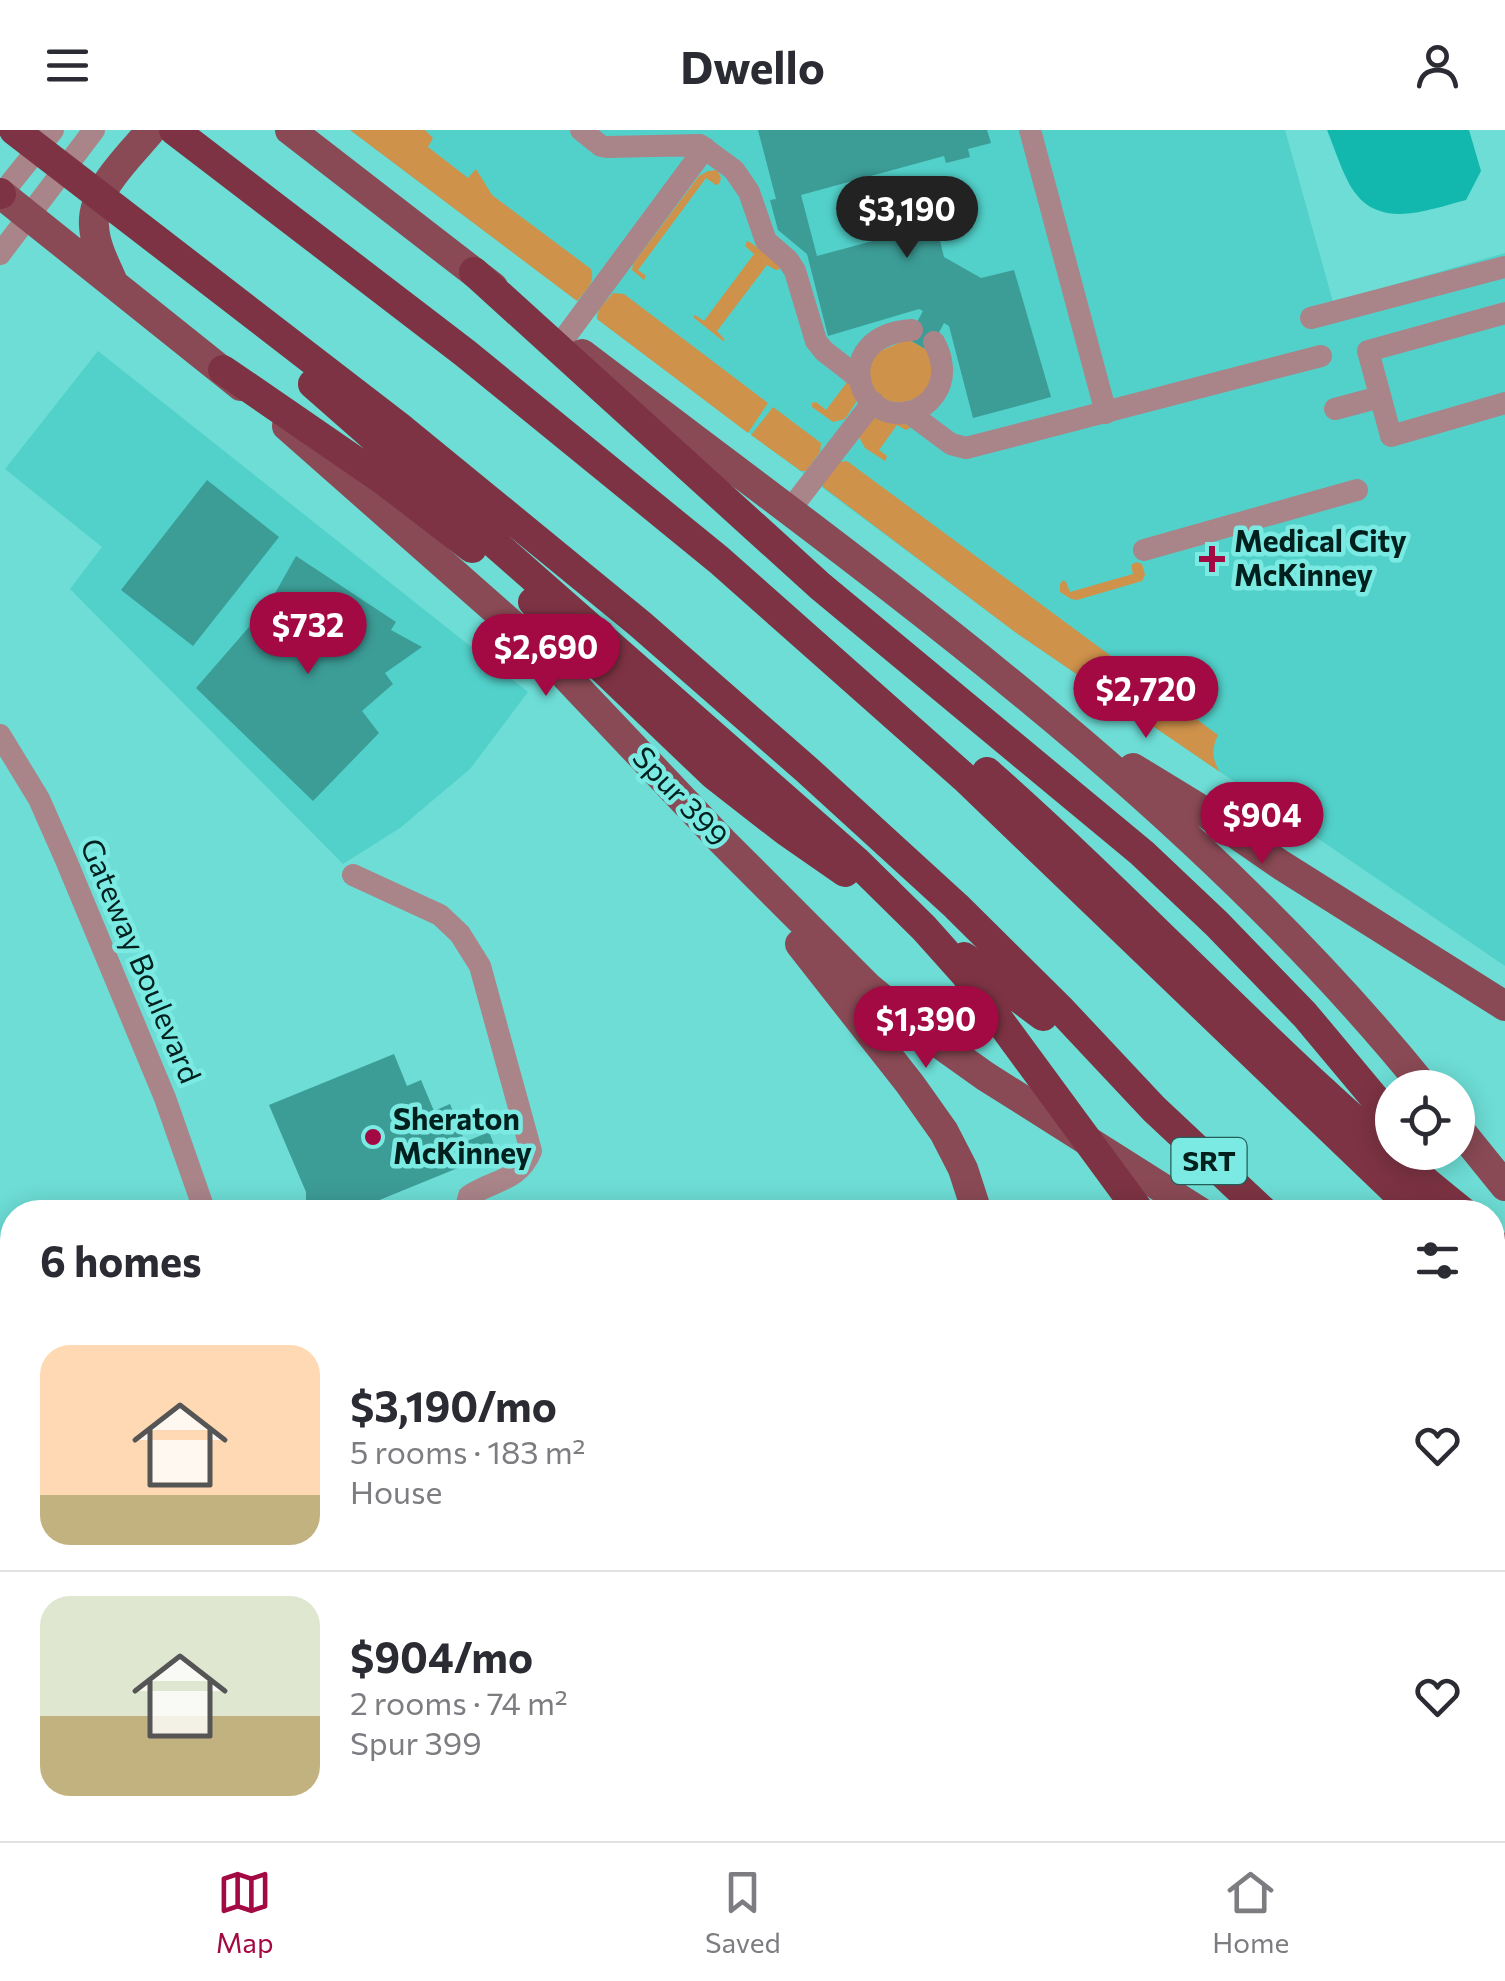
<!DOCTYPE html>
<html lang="en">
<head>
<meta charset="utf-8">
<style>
  body { margin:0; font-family:Commissioner,sans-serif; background:#f2f2f3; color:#2b2b33; height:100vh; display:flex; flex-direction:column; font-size:38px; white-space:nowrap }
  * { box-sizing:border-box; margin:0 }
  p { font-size:32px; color:#7c7c81 }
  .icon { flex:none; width:55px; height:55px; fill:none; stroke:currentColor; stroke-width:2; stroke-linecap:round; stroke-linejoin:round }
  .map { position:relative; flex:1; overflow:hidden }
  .details { position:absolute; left:0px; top:1070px; width:1505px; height:642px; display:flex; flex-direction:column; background:#fff; border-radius:40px 40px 0 0; box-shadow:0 5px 25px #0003 }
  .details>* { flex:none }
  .tools { position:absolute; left:1375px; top:940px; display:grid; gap:20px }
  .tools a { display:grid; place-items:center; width:100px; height:100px; border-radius:50%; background:#fff; box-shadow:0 5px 25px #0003; font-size:50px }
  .price { position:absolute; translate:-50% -85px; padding:0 22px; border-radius:35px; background:#a30943; color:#fff; font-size:32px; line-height:65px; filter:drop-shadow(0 2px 5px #0008) }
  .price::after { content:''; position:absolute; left:50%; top:60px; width:30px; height:22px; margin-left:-15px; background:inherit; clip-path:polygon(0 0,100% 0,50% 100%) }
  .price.selected { background:#222; color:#fff }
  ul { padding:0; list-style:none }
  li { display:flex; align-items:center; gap:30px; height:250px; padding:0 40px }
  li+li { border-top:2px solid #e1e1e2 }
  li span { display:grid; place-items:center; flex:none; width:280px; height:200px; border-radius:30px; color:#555 }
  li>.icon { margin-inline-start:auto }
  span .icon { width:120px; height:120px; fill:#fffc; stroke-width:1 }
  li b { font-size:42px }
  h2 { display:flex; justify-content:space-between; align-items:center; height:120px; padding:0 40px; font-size:42px }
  header { display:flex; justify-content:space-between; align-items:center; height:130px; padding:0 40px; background:#fff; font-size:45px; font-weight:700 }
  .tabs { display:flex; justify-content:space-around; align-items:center; height:140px; border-top:2px solid #e1e1e2; background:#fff; font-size:28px; color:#7c7c81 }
  .tabs a { display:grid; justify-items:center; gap:5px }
  .tabs .selected { color:#a30943 }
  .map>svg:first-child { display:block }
</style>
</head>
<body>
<header><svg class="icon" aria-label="menu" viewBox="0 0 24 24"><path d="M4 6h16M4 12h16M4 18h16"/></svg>Dwello<svg class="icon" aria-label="person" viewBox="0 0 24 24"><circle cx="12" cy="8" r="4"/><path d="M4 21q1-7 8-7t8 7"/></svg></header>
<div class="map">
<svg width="1505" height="1711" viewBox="0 0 1505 1711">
  <rect width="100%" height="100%" fill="#6dddd5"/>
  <!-- built -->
  <path fill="#52d1ca" d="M350 0H1285L1333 172 1505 123V836L1015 502 597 189 596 185Z
    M98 221 528 562 470 639 400 698 343 734 70 459 102 417 5 339Z"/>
  <!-- green -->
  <path fill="#ce924b" d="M350 0H425L433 8 428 17 468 48 476 39 492 65 591 139C596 153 585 161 577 171Z
    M717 40 721 48 719 54 716 55 706 48 638 140 646 146 644 150 632 140 633 134 699 46 708 41Z
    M747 111 750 112 781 136 780 139 776 140 767 135 717 201 725 210 723 211 693 187 695 185 704 191 754 124 745 116Z
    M613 163 624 164 768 273 748 303 597 189 599 179Z
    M908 209 929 221C930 228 934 238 933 244 927 281 871 282 869 244 869 236 874 228 878 222Z
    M848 251 858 269 845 289 833 292 812 277V273L816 272 826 280Z
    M773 277 821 313 820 322 806 341H801L751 305Z
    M872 288 901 292 911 297 906 300 897 295 879 320 887 326 885 331 865 318 859 307Z
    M847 331 1218 605C1211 620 1212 629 1220 642L1015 502 823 357 822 352 840 332Z
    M1136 432 1142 434 1145 445 1142 451 1077 470 1071 469 1060 462V454L1063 450 1066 452 1070 462 1133 444 1131 435Z"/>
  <!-- water -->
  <path fill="#12b7ae" d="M1327 0H1469L1481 41 1466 70C1431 79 1383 99 1356 64 1344 49 1335 19 1327 0Z"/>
  <!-- building -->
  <path fill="#3c9c96" d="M758 0H987L991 13 968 19 970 27 946 33 944 26 801 65 817 126 936 94 944 127 981 148 1014 140 1051 267 973 288 949 196 944 193 929 221 908 209 923 181 919 179 828 206 807 124 778 100 770 70 776 69Z
    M207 350 279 407 193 516 121 460Z
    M296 426 396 492 391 500 422 517 385 543 393 554 362 581 379 603 313 671 196 558 269 474Z
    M394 924 407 956 421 950 434 981 450 974 465 1012 489 1002 497 1022 355 1080V1082H306V1062L269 975Z"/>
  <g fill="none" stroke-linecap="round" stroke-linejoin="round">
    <!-- minor -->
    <path stroke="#a98489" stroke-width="22" d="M581 0 601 16 607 17 700 15 734 40 749 62 766 111 788 130 795 141 816 211 824 221 860 249
      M1030 0 1106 283
      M0 66 53 0
      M0 124 94 0
      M1505 183 1368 221 1391 306 1505 273
      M1311 188 1505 137
      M912 200C831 205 854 295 910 282 920 279 929 273 935 264 946 248 943 228 934 212
      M563 210 705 18
      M1335 279 1380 267
      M908 282 951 314 966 318 1321 226
      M789 381 873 272
      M1144 420 1357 360
      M0 605 39 669 66 730 165 968 205 1082
      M353 745 440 785 460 804 480 836 531 1021C518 1052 495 1049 469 1066L465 1082
      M95 1700V1711
      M433 1711 434 1700
      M892 1711 893 1700"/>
    <!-- major -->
    <path stroke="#8a4a55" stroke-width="30" d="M290 0 493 157
      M1 64 241 256
      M112 150C104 132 95 115 94 96 91 60 130 26 151 0
      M582 224C877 448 1190 667 1425 958
      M287 296 542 521 723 712 868 857 919 899 985 946 1200 1082
      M1133 638 1197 677 1281 735 1505 876
      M800 814 910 954 944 1002 963 1039 977 1082
      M1458 998 1505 1056
      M1492 1337 1505 1349
      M0 1468H12
      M1492 1473 1505 1475
      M1492 1687 1505 1685
      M0 1700H13
      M911 1700 1018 1706 1110 1702 1238 1711
      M1298 1711 1357 1706 1398 1700"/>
    <!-- highway -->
    <path stroke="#7d3343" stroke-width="30" d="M14 0 403 300 640 494 806 639 956 776 1062 881 1154 979 1264 1082
      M174 0 465 223 719 430 965 648 1417 1082
      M0 63 1 64
      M474 142 820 456 1142 723 1217 794 1305 885 1392 989
      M223 240 386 352 472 418
      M313 254 856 731 924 798 966 845 1140 1082
      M533 472 714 645 786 701 845 742
      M987 642C1149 785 1294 948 1463 1082
      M964 827 1043 886
      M1492 1111 1505 1127
      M1492 1153 1505 1165
      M1492 1296 1505 1308
      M1492 1416 1505 1412
      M0 1487 12 1488
      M0 1513 12 1514
      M1492 1555 1505 1567
      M0 1572H12
      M1492 1615 1505 1616
      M0 1623 12 1622
      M1471 1700 1505 1710"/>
  </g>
  <!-- markers -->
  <g fill="#a30943" stroke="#7beae2" stroke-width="4">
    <path d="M1207 414h10v10h10v10h-10v10h-10v-10h-10v-10h10z"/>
    <circle cx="373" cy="1007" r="10"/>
  </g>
  <g text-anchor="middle" stroke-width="9" stroke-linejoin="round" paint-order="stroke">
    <!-- shield labels -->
    <rect fill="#7beae2" stroke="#255d59" stroke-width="2.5" x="1171.5" y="1008" width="75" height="46" rx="8"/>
    <g font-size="28" font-weight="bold" fill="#00201e">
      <text x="1209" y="1041">SRT</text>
    </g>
    <!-- poi labels -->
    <g font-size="30" font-weight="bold" fill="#00201e" stroke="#7beae2" text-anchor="start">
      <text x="1234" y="422">Medical City<tspan x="1234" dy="34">McKinney</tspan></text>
      <text x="393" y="1000">Sheraton<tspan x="393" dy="34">McKinney</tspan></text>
    </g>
    <!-- street labels -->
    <g font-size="30" fill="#00201e" stroke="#7beae2">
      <text transform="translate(680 667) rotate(47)" y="10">Spur 399</text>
      <text transform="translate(140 831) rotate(67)" y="10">Gateway Boulevard</text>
    </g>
  </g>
</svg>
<div class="tools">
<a><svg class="icon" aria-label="locate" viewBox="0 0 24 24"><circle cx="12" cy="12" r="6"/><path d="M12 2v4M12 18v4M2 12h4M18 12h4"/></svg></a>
</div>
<b class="price selected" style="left:907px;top:131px">$3,190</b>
<b class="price" style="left:308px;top:547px">$732</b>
<b class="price" style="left:546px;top:569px">$2,690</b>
<b class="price" style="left:1146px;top:611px">$2,720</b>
<b class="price" style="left:1262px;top:737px">$904</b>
<b class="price" style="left:926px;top:941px">$1,390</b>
<section class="details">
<h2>6 homes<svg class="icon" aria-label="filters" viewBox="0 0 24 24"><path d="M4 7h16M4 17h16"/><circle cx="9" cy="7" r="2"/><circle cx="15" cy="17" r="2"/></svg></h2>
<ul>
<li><span style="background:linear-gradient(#ffd9b3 75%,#c2b280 0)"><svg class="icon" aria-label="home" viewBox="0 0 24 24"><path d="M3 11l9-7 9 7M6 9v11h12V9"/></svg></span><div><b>$3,190/mo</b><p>5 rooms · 183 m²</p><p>House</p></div><svg class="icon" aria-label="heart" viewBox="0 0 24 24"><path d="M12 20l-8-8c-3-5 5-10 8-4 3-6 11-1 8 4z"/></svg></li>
<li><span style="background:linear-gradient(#dfe7d0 60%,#c2b280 0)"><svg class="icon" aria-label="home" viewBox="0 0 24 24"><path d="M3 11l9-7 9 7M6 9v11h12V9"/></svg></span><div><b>$904/mo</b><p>2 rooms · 74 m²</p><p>Spur 399</p></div><svg class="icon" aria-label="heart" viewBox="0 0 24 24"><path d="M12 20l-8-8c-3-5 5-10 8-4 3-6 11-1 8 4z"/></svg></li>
</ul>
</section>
</div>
<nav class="tabs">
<a class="selected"><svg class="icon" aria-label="map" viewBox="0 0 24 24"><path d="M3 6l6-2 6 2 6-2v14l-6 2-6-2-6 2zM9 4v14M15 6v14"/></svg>Map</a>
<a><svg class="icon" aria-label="saved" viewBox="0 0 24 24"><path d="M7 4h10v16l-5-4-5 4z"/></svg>Saved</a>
<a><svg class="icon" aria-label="home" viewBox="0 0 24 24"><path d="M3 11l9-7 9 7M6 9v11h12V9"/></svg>Home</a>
</nav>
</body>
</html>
